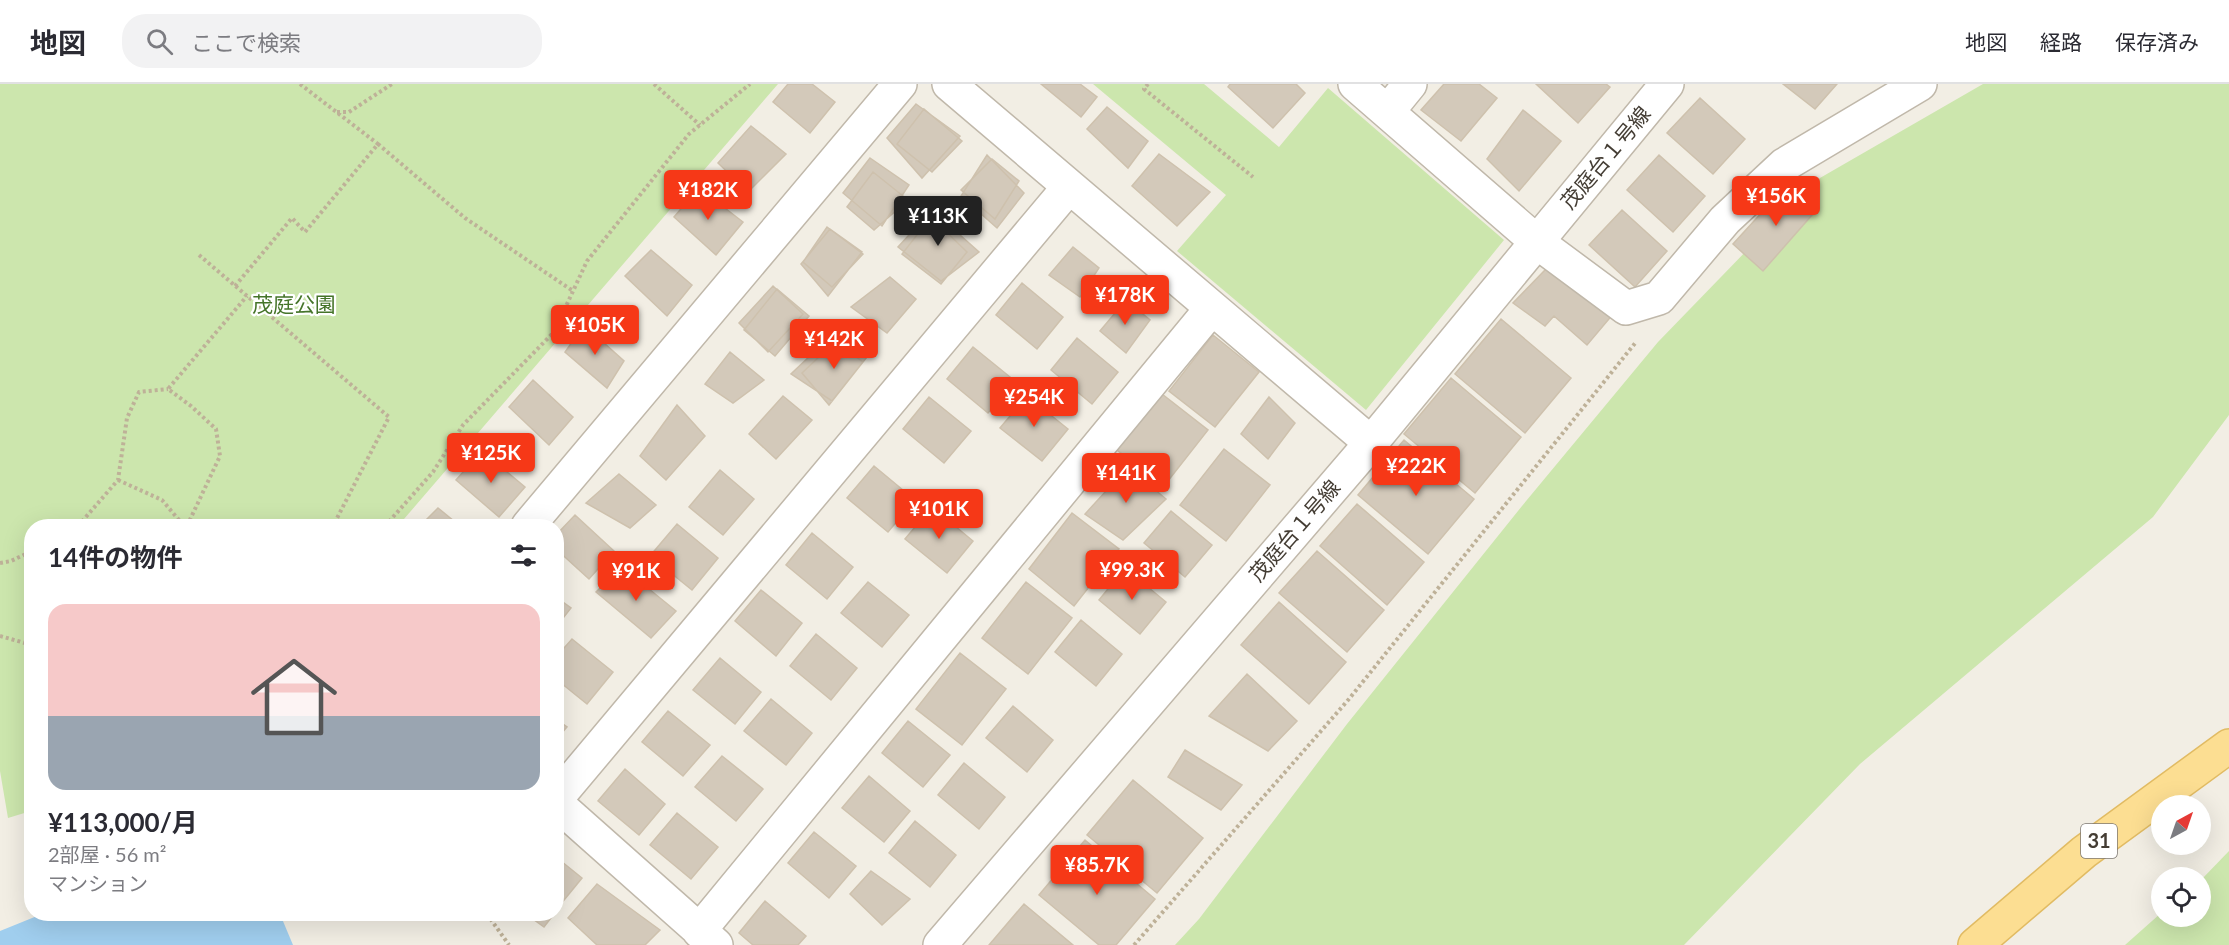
<!DOCTYPE html>
<html lang="ja">
<head>
<meta charset="utf-8">
<style>
  body { margin:0; font-family:Lato,"Noto Sans JP",sans-serif; background:#f2f2f3; color:#2b2b33; height:100vh; display:flex; flex-direction:column; font-size:22px; white-space:nowrap }
  * { box-sizing:border-box; margin:0 }
  p { font-size:20px; color:#7c7c81 }
  .icon { flex:none; width:33px; height:33px; fill:none; stroke:currentColor; stroke-width:2; stroke-linecap:round; stroke-linejoin:round }
  .map { position:relative; flex:1; overflow:hidden }
  .side { position:absolute; left:24px; top:435px; width:540px; height:402px; display:flex; flex-direction:column; background:#fff; border-radius:24px; box-shadow:0 6px 24px #0002 }
  .side>* { flex:none }
  .needle { width:39px; rotate:40deg }
  .tools { position:absolute; left:2151px; top:711px; display:grid; gap:12px }
  .tools a { display:grid; place-items:center; width:60px; height:60px; border-radius:50%; background:#fff; box-shadow:0 6px 24px #0002; font-size:30px }
  .price { position:absolute; translate:-50% -51px; padding:0 14px; border-radius:6px; background:#f63817; color:#fff; font-size:20px; line-height:39px; filter:drop-shadow(0 2px 3px #0008) }
  .price::after { content:''; position:absolute; left:50%; top:36px; width:18px; height:14px; margin-left:-9px; background:inherit; clip-path:polygon(0 0,100% 0,50% 100%) }
  .price.selected { background:#222; color:#fff }
  ul { padding:0; list-style:none }
  li { display:grid; align-content:center; gap:12px; height:318px; padding:0 24px }
  li+li { border-top:2px solid #e1e1e2 }
  li span { display:grid; place-items:center; height:186px; border-radius:18px; color:#555 }
  li>.icon { margin-inline-start:auto }
  span .icon { width:108px; height:108px; fill:#fffc; stroke-width:1 }
  li b { font-size:26px }
  h2 { display:flex; justify-content:space-between; align-items:center; height:72px; padding:0 24px; font-size:26px }
  header { display:flex; align-items:center; gap:36px; box-sizing:border-box; height:84px; padding:0 30px; background:#fff; border-bottom:2px solid #e1e1e2 }
  header strong { font-size:28px }
  nav { display:flex; gap:33px; margin-inline-start:auto; font-size:21px }
  .search { width:420px; height:54px; background:#f2f2f3; display:flex; align-items:center; gap:15px; box-sizing:border-box; padding:0 21px; border-radius:24px; color:#7c7c81; font-size:22px }
  .map>svg:first-child { display:block }
</style>
</head>
<body>
<header>
<strong>地図</strong>
<div class="search"><svg class="icon" aria-label="search" viewBox="0 0 24 24"><circle cx="10" cy="10" r="6"/><path d="M15 15l6 6"/></svg>ここで検索</div>
<nav><a>地図</a><a>経路</a><a>保存済み</a></nav>
</header>
<div class="map">
<svg width="2229" height="861" viewBox="0 0 2229 861">
  <rect width="100%" height="100%" fill="#f2eee4"/>
  <!-- green -->
  <path fill="#cce6ad" d="M0 0H778L398 442H32L31 727 8 734 0 687Z
    M1093 0H1204L1279 63 1328 4 1504 156 1366 326 1177 167 1226 111Z
    M1983 0H2229V331L2153 433 1860 680 1684 861H1175L1199 835 1347 640 1522 422 1658 258 1813 98Z
    M2229 767V861H2125L2161 829 2162 832H2200L2201 796Z"/>
  <!-- water -->
  <path fill="#a0ceee" d="M42 830H280L293 861H0V847Z"/>
  <!-- building -->
  <path fill="#d3c9ba" stroke="#cec1ad" stroke-width="1.5" d="M788 0H812L835 18 810 49 773 18Z
    M1041 0H1080L1097 13 1081 33Z
    M1230 0H1296L1305 9 1273 44 1228 3Z
    M1444 0H1479L1497 14 1461 57 1421 26Z
    M1536 0H1606L1610 3 1578 39Z
    M1783 0H1837L1815 25Z
    M1700 14 1745 55 1713 90 1667 49Z
    M916 20 960 52 922 94 887 54Z
    M1107 23 1148 57 1128 84 1087 45Z
    M924 25 962 57 932 88 897 60Z
    M1523 26 1561 57 1519 107 1487 75Z
    M751 42 786 70 748 108 718 79Z
    M1159 70 1210 108 1177 142 1132 102Z
    M987 71 1024 109 997 144 961 112Z
    M1659 71 1705 112 1673 148 1627 106Z
    M870 74 909 101 882 142 843 109Z
    M992 75 1019 97 995 135 961 106Z
    M873 88 908 116 874 146 847 123Z
    M1788 100 1819 123 1763 187 1733 160Z
    M699 104 743 138 716 171 674 133Z
    M932 126 979 168 941 197 898 163Z
    M1622 126 1667 167 1635 203 1589 161Z
    M931 133 967 168 941 200 902 170Z
    M827 143 863 170 832 203 803 178Z
    M830 145 862 168 828 212 801 180Z
    M1073 163 1099 184 1080 213 1049 191Z
    M651 166 692 201 667 232 625 192Z
    M1546 185 1614 229 1587 261 1554 232 1545 242 1513 219Z
    M890 193 916 215 887 249 851 223Z
    M1022 199 1063 233 1037 265 996 231Z
    M773 202 803 230 768 268 739 239Z
    M777 205 809 232 775 272 744 246Z
    M1126 216 1150 236 1126 269 1100 247Z
    M1501 235 1571 294 1525 349 1455 290Z
    M584 241 624 277 607 304 565 268Z
    M1213 251 1259 288 1215 343 1169 307Z
    M829 254 863 278 832 317 791 290Z
    M1077 254 1118 288 1092 320 1051 286Z
    M838 255 867 273 829 321 802 289Z
    M973 263 1015 297 988 329 947 295Z
    M730 268 764 296 733 319 705 300Z
    M1451 294 1521 353 1475 409 1404 350Z
    M533 296 573 333 549 361 509 323Z
    M1162 310 1208 346 1164 402 1117 366Z
    M783 312 812 336 776 375 749 350Z
    M1027 312 1068 345 1042 377 1000 344Z
    M929 313 971 347 944 379 903 345Z
    M1269 313 1295 339 1268 375 1241 350Z
    M677 321 705 352 666 396 640 372Z
    M1404 356 1474 415 1428 470 1358 411Z
    M1224 365 1270 401 1226 457 1180 421Z
    M482 367 525 403 499 433 456 396Z
    M874 382 915 416 888 448 847 414Z
    M1128 383 1166 415 1123 456 1085 430Z
    M720 386 754 415 723 451 689 423Z
    M619 390 656 421 630 444 586 419Z
    M1357 420 1424 478 1387 521 1320 462Z
    M932 423 973 457 947 489 905 455Z
    M438 424 460 442H420Z
    M1171 427 1212 461 1185 493 1144 459Z
    M1072 429 1119 465 1074 522 1029 485Z
    M575 431 614 467 589 495 556 465V451Z
    M677 440 718 474 692 506 650 472Z
    M812 449 853 483 827 515 786 481Z
    M1317 467 1384 526 1347 568 1279 509Z
    M622 483 676 527 651 554 596 508Z
    M1125 484 1166 518 1140 550 1099 516Z
    M868 498 909 531 882 563 841 529Z
    M1026 498 1072 534 1028 590 982 554Z
    M761 506 802 539 776 572 735 537Z
    M556 513 571 524 556 543Z
    M1279 518 1346 578 1309 620 1241 561Z
    M1081 536 1122 570 1096 602 1055 568Z
    M816 550 857 584 831 616 790 582Z
    M572 555 613 588 587 620 556 595V573Z
    M960 569 1006 605 962 661 916 625Z
    M720 574 761 608 735 640 693 606Z
    M1247 590 1297 637 1268 667 1209 632Z
    M771 615 812 649 786 681 744 647Z
    M1013 622 1053 656 1027 688 986 654Z
    M668 627 710 661 683 692 642 658Z
    M556 635 567 643 556 656Z
    M908 637 950 671 923 703 882 669Z
    M1185 666 1242 701 1221 726 1168 693Z
    M722 672 763 705 736 737 695 703Z
    M964 679 1005 713 979 745 938 711Z
    M625 685 665 720 639 751 598 717Z
    M869 692 910 727 884 758 842 724Z
    M1133 696 1203 754 1157 809 1087 751Z
    M677 729 718 763 691 795 650 761Z
    M915 737 956 771 930 803 889 769Z
    M814 748 856 782 829 814 788 779Z
    M1085 756 1155 815 1116 861H1099L1039 811Z
    M556 773 582 794 556 826Z
    M871 787 910 815 882 841 850 810Z
    M597 800 660 846 645 861H597L568 834Z
    M765 817 806 852 798 861H753L739 849Z
    M1024 820 1073 861H989Z
    M526 830H554L544 843Z"/>
  <g fill="none" stroke-linecap="round" stroke-linejoin="round">
    <defs>
      <path id="minor" d="M949 0 1371 359
        M1355 0 1537 158 1626 224 1659 214 1725 136 1784 81 1920 0
        M1388 27 1410 0
        M528 442 900 0
        M556 715 1069 103
        M556 719 716 861
        M699 847 1212 224"/>
      <path id="tertiary" d="M940 861 1371 359 1667 0"/>
      <path id="primary" d="M1975 861 2084 768 2229 662"/>
    </defs>
    <!-- minor casing -->
    <use href="#minor" stroke="#c0b8aa" stroke-width="36"/>
    <!-- tertiary casing -->
    <use href="#tertiary" stroke="#c0b8aa" stroke-width="36"/>
    <!-- primary casing -->
    <use href="#primary" stroke="#e1bb63" stroke-width="36"/>
    <!-- path -->
    <path stroke="#beb198" stroke-width="4" stroke-dasharray="3 3" stroke-linecap="butt" d="M300 0 378 60
      M654 0 700 41
      M1148 0 1144 5 1253 93
      M337 28H349L392 0
      M199 171 389 333 333 442
      M235 202 292 134 305 148 378 60 465 134 573 207
      M118 396 162 416 184 442
      M78 442 118 396 127 334 139 308 168 305
      M187 442 220 372 216 345 191 322 168 305 247 212
      M385 442 433 388 463 341 554 248 587 177 689 50 750 0
      M0 479 11 477 32 467
      M0 552 32 561
      M487 830 509 861
      M1134 861 1349 615 1636 258"/>
    <!-- minor -->
    <use href="#minor" stroke="#fff" stroke-width="33"/>
    <!-- tertiary -->
    <use href="#tertiary" stroke="#fff" stroke-width="33"/>
    <!-- primary -->
    <use href="#primary" stroke="#fcde92" stroke-width="33"/>
  </g>
  <g text-anchor="middle" stroke-width="4.5" stroke-linejoin="round" paint-order="stroke">
    <!-- shield labels -->
    <rect fill="#fff" stroke="#7c7771" stroke-width="1.5" x="2081" y="740" width="36" height="34" rx="4.5"/>
    <g font-size="20" font-weight="bold" fill="#443d34">
      <text x="2099" y="764">31</text>
    </g>
    <!-- street labels -->
    <g font-size="21" fill="#443d34" stroke="#fff">
      <text transform="translate(1606 74) rotate(-50)" y="7">茂庭台１号線</text>
      <text transform="translate(1295 447) rotate(-49)" y="7">茂庭台１号線</text>
    </g>
    <!-- park labels -->
    <g font-size="21" fill="#457429" stroke="#fff">
      <text x="294" y="228">茂庭公園</text>
    </g>
  </g>
</svg>
<div class="tools">
<a><svg class="needle" viewBox="-14 -14 28 28"><path d="M0-13l5 13h-10z" fill="#e53935"/><path d="M0 13l5-13h-10z" fill="#7c7c81"/></svg></a>
<a><svg class="icon" aria-label="locate" viewBox="0 0 24 24"><circle cx="12" cy="12" r="6"/><path d="M12 2v4M12 18v4M2 12h4M18 12h4"/></svg></a>
</div>
<b class="price" style="left:708px;top:137px">¥182K</b>
<b class="price" style="left:1776px;top:143px">¥156K</b>
<b class="price selected" style="left:938px;top:163px">¥113K</b>
<b class="price" style="left:1125px;top:242px">¥178K</b>
<b class="price" style="left:595px;top:272px">¥105K</b>
<b class="price" style="left:834px;top:286px">¥142K</b>
<b class="price" style="left:1034px;top:344px">¥254K</b>
<b class="price" style="left:491px;top:400px">¥125K</b>
<b class="price" style="left:1416px;top:413px">¥222K</b>
<b class="price" style="left:1126px;top:420px">¥141K</b>
<b class="price" style="left:939px;top:456px">¥101K</b>
<b class="price" style="left:1132px;top:517px">¥99.3K</b>
<b class="price" style="left:636px;top:518px">¥91K</b>
<b class="price" style="left:1097px;top:812px">¥85.7K</b>
<section class="side">
<h2>14件の物件<svg class="icon" aria-label="filters" viewBox="0 0 24 24"><path d="M4 7h16M4 17h16"/><circle cx="9" cy="7" r="2"/><circle cx="15" cy="17" r="2"/></svg></h2>
<ul>
<li><span style="background:linear-gradient(#f6c9c9 60%,#9aa5b1 0)"><svg class="icon" aria-label="home" viewBox="0 0 24 24"><path d="M3 11l9-7 9 7M6 9v11h12V9"/></svg></span><div><b>¥113,000/月</b><p>2部屋 · 56 m²</p><p>マンション</p></div></li>
</ul>
</section>
</div>
</body>
</html>
